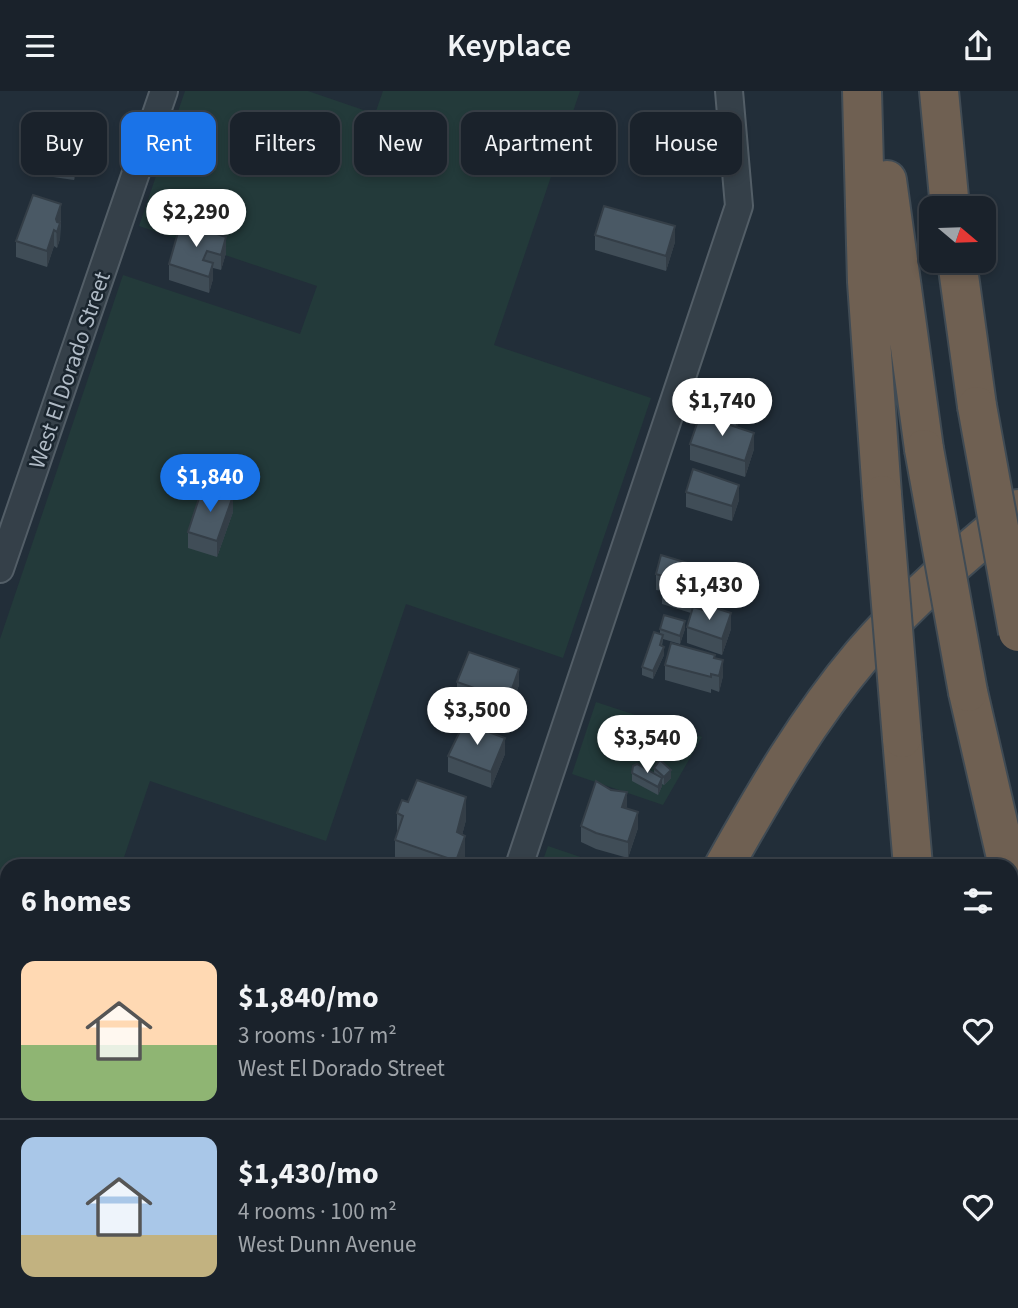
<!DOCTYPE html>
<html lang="en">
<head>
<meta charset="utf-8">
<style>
  body { margin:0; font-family:"Source Sans 3",sans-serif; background:#232a33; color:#f1f3f6; height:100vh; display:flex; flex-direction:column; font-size:26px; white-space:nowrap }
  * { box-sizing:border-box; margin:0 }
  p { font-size:23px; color:#9fa4a9 }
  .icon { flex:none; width:38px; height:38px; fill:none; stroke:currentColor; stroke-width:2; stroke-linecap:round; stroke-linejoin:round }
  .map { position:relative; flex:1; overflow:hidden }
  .details { position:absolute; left:0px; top:768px; width:1018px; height:450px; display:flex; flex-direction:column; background:#1a222b; border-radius:21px 21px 0 0; box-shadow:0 4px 10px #0003,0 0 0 2px #383f47 }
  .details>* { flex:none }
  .guide { position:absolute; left:21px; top:21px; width:976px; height:63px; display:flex; gap:14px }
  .needle { width:46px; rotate:109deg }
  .buttons { position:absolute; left:919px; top:105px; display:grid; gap:14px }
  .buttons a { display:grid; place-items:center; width:77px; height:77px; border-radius:14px; background:#1a222b; box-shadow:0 4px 10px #0003,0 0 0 2px #383f47; font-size:35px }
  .price { position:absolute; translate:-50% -60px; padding:0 16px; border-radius:24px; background:#fff; color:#222; font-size:23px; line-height:46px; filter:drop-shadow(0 2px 4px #0008) }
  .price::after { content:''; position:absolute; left:50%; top:42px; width:21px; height:16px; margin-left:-10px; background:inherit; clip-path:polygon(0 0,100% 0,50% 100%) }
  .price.current { background:#1a73e8; color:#fff }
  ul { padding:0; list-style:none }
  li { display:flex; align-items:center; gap:21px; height:175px; padding:0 21px }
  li+li { border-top:2px solid #383f47 }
  li span { display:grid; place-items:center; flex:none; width:196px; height:140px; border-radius:14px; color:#555 }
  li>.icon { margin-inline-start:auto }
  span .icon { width:84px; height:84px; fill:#fffc; stroke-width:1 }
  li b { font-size:30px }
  h2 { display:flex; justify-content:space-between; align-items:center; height:84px; padding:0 21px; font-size:30px }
  .tag { padding:0 24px; border-radius:14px; background:#1a222b; box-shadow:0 4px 10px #0003,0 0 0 2px #383f47; font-size:24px; line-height:63px }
  .tag.current { background:#1a73e8; color:#fff }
  header { display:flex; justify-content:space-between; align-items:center; height:91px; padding:0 21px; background:#1a222b; font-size:32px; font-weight:600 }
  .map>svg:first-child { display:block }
</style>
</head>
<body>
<header><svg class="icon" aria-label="menu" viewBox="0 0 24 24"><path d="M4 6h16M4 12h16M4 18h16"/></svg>Keyplace<svg class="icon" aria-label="share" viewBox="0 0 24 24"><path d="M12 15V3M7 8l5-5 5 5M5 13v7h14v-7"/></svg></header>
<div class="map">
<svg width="1018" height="1217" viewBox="0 0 1018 1217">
  <rect width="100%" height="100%" fill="#222e39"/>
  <!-- green -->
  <path fill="#233a3a" d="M185 0H308L375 23 383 0H580L494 254 651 307 563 567 406 513 326 750 150 690 121 775H7V940L0 937V548L123 184 300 243 317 195 139 135Z
    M596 611 702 646 663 714 572 683Z
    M548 755 607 775H541Z"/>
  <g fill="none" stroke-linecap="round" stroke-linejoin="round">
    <defs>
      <path id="minor" d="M0 478 164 0
        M519 775 739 115 729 0
        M372 1217 374 1211"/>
      <path id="highway" d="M862 0 867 191 882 404
        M939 0 950 117
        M887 89 924 358
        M957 170 977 315
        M968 601 1008 775
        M902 647 913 775
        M724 775C765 702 807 629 862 564 908 510 963 464 1018 418
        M1012 789 1018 817
        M629 1217V1211
        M875 1217 877 1211"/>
    </defs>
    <!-- minor casing -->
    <use href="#minor" stroke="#535e67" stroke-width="30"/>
    <!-- highway casing -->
    <use href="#highway" stroke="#404b54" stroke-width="42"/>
    <!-- minor -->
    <use href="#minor" stroke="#354049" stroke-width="26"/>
    <!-- highway -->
    <use href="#highway" stroke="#6f6052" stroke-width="38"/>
    <defs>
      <path id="highway-bridge" d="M977 315 1018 541
        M924 358 968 601
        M882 404 902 647"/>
    </defs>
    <!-- highway-bridge casing -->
    <use href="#highway-bridge" stroke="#404b54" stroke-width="42" stroke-linecap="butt"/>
    <!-- highway-bridge -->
    <use href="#highway-bridge" stroke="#6f6052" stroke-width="38"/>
  </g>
  <!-- wall -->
  <path fill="#404d57" d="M28 60H85L74 89 53 86 28 76Z
    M61 129 60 148 57 157 54 155 47 176 16 166V150Z
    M181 131 226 162 221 179 213 177V188L209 202 169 189V173Z
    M595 144 675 151 666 180 595 159Z
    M739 337 754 358 745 386 690 369V353Z
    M686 401 739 409 732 430 686 416Z
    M233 421 217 466 188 457V441Z
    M656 483 714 496 707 520 731 538 722 564 687 552V536L691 522 662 513V500L656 499Z
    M660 538H685L680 553 663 548 662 555 664 564 653 588 642 584V576L660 543Z
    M715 567 723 585 719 601 711 598V602L665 589V574Z
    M457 591 519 594 508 625 457 607Z
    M505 663 491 697 448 681V665Z
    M654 677 671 687 664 694 662 693V695L658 704 632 690V682H654Z
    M627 718 638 737 628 767 596 758 581 751V735Z
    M397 722 466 729 462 744 465 769 463 775H403L395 773V749L397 742Z
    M43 1211H59L57 1217Z"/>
  <!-- shaded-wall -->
  <path fill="#343e47" d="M85 44V60L74 89V73Z
    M61 113V129L58 139 60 132V148L57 157 56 128Z
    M675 135V151L666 180V165Z
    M54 139V155L47 176V160Z
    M226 146V162L221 179V164Z
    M213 172V188L209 202V186Z
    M754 342V358L745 386V370Z
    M739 394V409L732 430V415Z
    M233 405V421L217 466V450Z
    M714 480V496L705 526V510Z
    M731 522V538L722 564V548Z
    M685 530V538L680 553V545Z
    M664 556V564L653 588V580Z
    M723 569V585L719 601V585Z
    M519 578V594L508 625V609Z
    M505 647V663L491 697V681Z
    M671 679V687L664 694V686Z
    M662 687V695L658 704V696Z
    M627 701V717L622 716Z
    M466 706V729L457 764V741Z
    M638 721V737L628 767V751Z
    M465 745V769L463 775H456V770Z"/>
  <!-- building -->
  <path fill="#4a5965" stroke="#343e47" stroke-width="2" d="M40 27 65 39 85 44 74 73 53 70 28 60Z
    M33 104 61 113 56 128 57 131 60 132 57 141 54 139 47 160 16 150Z
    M604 115 675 135 666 165 595 144Z
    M181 131 226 146 221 164 207 160 203 169 213 172 209 186 169 173Z
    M706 318 739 329 736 336 704 325Z
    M700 324 754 342 745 370 690 353Z
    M693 378 739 394 732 415 686 401Z
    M203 395 233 405 217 450 188 441Z
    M661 464 714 480 705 510 662 497 665 486 656 483Z
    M693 516 710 521 712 516 731 522 722 548 687 536Z
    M664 524 685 530 680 545 660 538Z
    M654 541 663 544 660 554 664 556 653 580 642 576Z
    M671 552 715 564 714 567 723 569 719 585 711 583V586L665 574Z
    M469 561 519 578 508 609 457 591Z
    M464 632 505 647 491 681 448 665Z
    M660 669 671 679 664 686 654 677Z
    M637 673 662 687 658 696 632 682 633 675Z
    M417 689 466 706 457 741 465 745 456 770 395 749 403 725 397 722 402 709 408 711Z
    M596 690 611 699 627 701 622 716 638 721 628 751 596 742 581 735Z
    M187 1211H208L224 1215 223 1217H185Z"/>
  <g text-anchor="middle" stroke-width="5" stroke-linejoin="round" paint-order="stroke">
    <!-- street labels -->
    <g font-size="23" fill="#b0bbc6" stroke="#1a252e">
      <text transform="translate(69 279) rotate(-71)" y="8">West El Dorado Street</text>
    </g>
  </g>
</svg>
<div class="buttons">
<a><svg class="needle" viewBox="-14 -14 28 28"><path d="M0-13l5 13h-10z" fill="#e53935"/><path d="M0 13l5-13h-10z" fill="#9fa4a9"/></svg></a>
</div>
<b class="price" style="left:196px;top:158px">$2,290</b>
<b class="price" style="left:722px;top:347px">$1,740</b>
<b class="price current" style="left:210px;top:423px">$1,840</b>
<b class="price" style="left:709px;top:531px">$1,430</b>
<b class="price" style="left:477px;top:656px">$3,500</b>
<b class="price" style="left:647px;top:684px">$3,540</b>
<div class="guide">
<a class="tag">Buy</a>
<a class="tag current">Rent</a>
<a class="tag">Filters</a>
<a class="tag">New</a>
<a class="tag">Apartment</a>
<a class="tag">House</a>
</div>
<section class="details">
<h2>6 homes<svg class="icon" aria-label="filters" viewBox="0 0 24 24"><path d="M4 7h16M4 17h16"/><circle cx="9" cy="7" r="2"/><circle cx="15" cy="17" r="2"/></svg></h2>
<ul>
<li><span style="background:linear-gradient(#ffd9b3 60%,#8fb573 0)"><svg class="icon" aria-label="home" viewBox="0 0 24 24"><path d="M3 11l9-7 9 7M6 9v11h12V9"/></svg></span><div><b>$1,840/mo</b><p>3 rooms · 107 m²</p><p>West El Dorado Street</p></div><svg class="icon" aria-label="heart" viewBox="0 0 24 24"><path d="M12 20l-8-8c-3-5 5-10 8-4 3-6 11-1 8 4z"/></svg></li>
<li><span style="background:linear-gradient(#a9c7e8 70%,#c2b280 0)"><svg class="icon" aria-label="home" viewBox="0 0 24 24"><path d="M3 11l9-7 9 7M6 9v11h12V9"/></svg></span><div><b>$1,430/mo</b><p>4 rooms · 100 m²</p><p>West Dunn Avenue</p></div><svg class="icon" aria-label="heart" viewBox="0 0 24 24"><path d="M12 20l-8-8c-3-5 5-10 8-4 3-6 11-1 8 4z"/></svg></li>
</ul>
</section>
</div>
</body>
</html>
